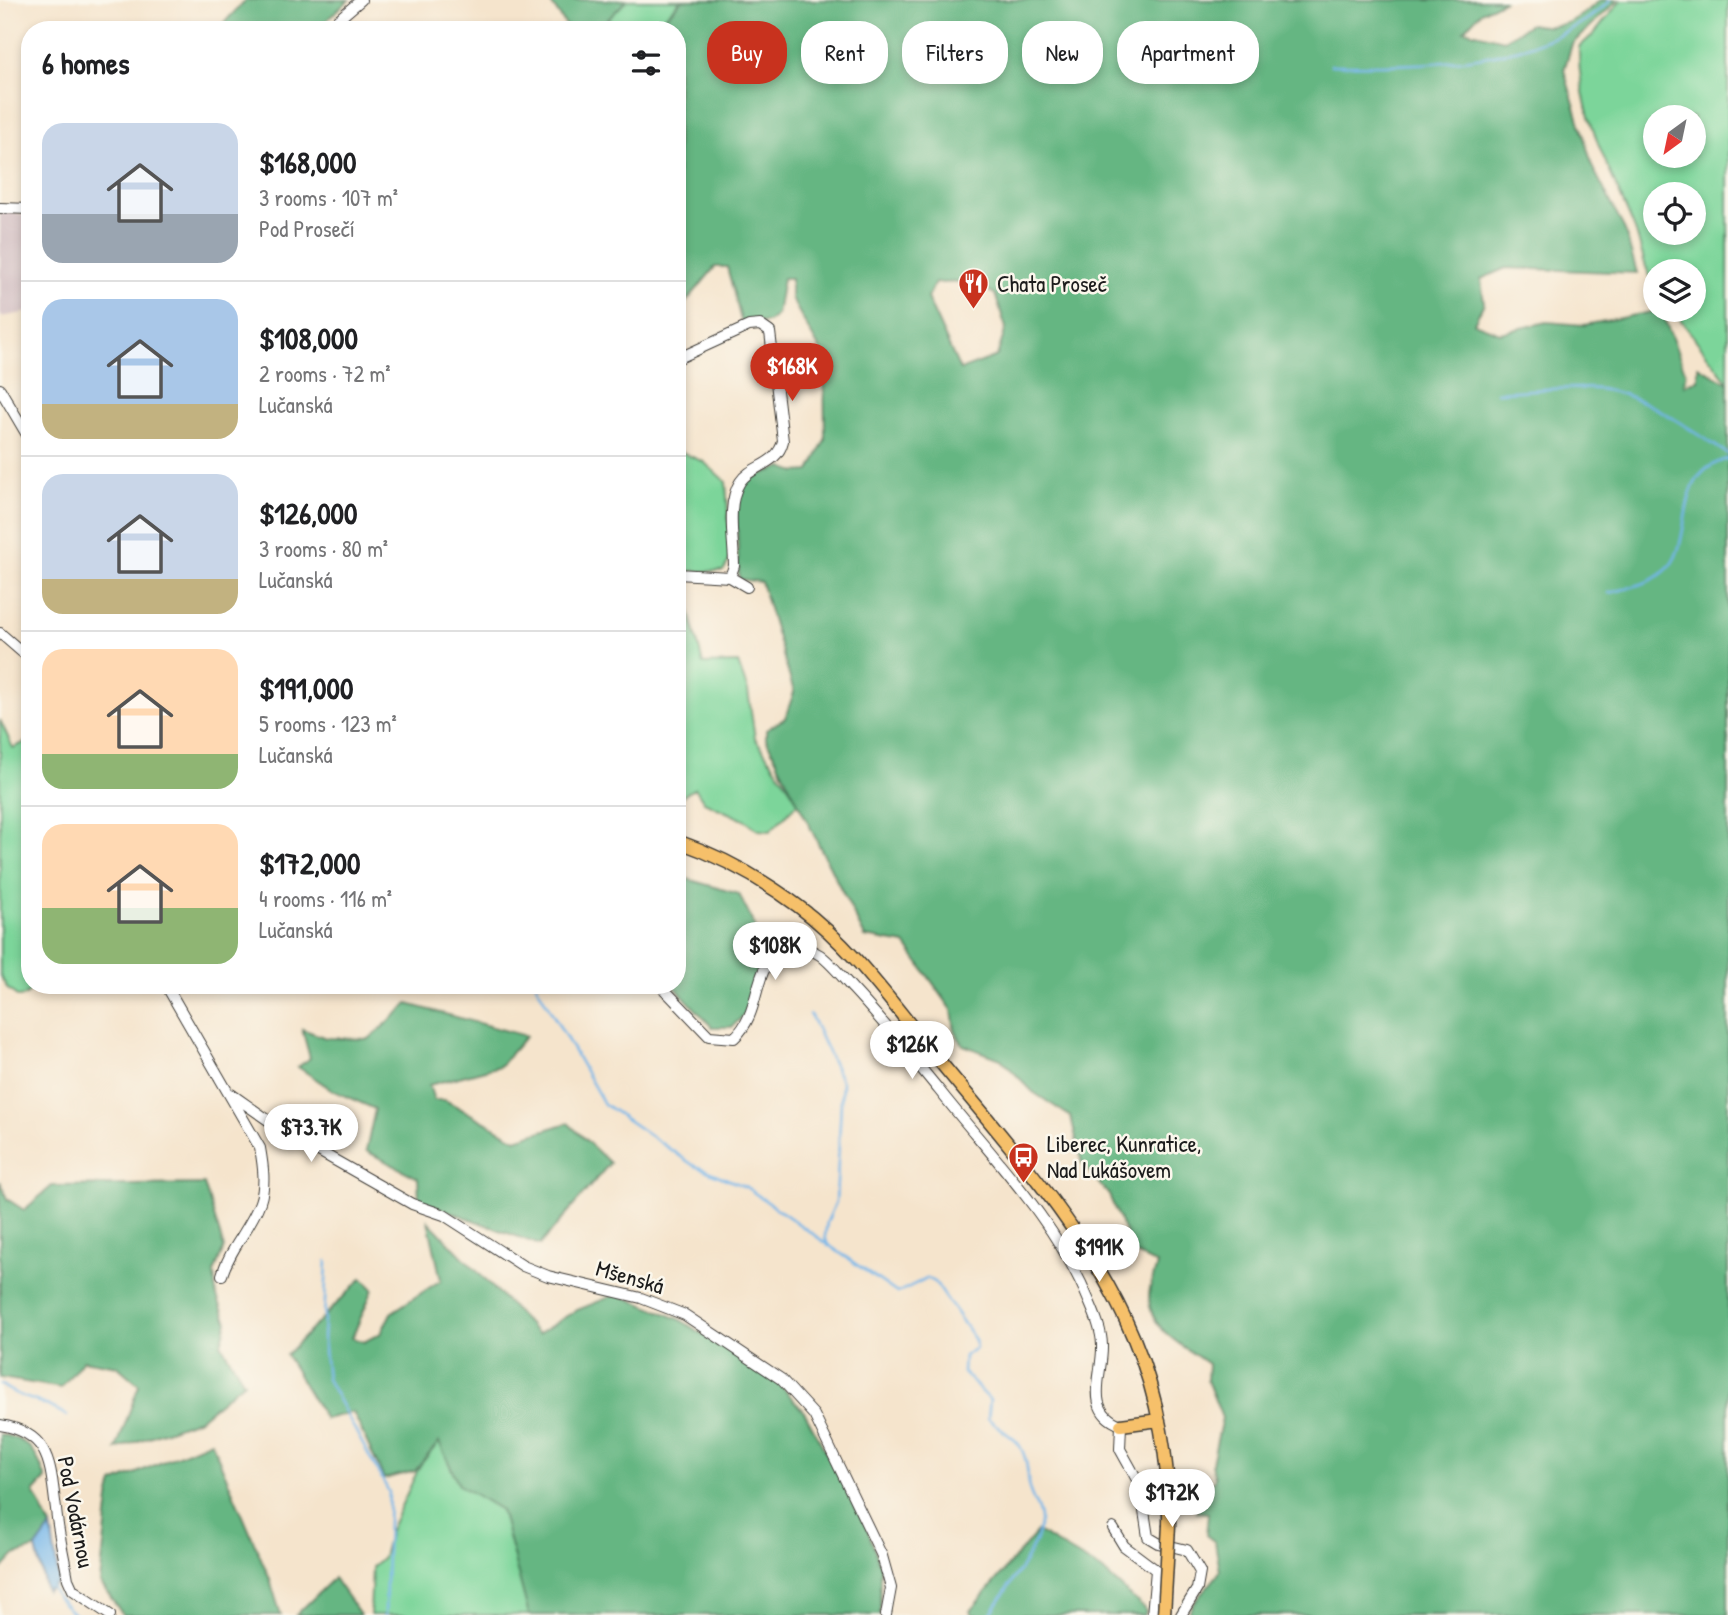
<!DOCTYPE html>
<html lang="en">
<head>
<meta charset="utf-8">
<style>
  body { margin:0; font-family:"Patrick Hand",sans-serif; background:#f6f6f6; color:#202124; height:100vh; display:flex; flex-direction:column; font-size:26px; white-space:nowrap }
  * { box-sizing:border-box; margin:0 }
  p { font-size:23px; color:#757577 }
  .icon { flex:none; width:38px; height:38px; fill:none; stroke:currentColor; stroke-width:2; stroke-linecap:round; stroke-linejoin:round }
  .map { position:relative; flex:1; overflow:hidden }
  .details { position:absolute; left:21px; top:21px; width:665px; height:973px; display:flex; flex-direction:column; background:#fff; border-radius:28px; box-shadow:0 4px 10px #0003 }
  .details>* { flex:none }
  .banner { position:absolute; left:707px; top:21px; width:665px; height:63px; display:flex; gap:14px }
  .needle { width:46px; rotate:213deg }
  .tools { position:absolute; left:1643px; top:105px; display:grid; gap:14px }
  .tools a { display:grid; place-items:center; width:63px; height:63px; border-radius:50%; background:#fff; box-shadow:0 4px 10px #0003; font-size:35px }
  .price { position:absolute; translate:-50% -60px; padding:0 16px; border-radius:24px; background:#fff; color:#222; font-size:23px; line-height:46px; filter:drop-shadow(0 2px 4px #0008) }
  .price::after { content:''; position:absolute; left:50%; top:42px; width:21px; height:16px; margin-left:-10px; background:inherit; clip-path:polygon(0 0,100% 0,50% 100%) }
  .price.active { background:#c8321e; color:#fff }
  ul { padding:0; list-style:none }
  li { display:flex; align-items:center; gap:21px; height:175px; padding:0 21px }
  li+li { border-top:2px solid #e0e0e0 }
  li span { display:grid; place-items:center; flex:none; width:196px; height:140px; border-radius:21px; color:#555 }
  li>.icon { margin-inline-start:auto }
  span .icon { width:84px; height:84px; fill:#fffc; stroke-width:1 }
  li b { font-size:30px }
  h2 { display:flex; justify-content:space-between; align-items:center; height:84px; padding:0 21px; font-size:30px }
  .tag { padding:0 24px; border-radius:28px; background:#fff; box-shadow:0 4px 10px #0003; font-size:24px; line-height:63px }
  .tag.active { background:#c8321e; color:#fff }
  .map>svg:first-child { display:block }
</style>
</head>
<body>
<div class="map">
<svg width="1728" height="1615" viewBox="0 0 1728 1615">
  <rect width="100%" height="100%" fill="#fbf7ec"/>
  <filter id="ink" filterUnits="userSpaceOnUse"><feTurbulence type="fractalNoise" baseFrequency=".0143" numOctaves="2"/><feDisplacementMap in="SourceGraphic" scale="14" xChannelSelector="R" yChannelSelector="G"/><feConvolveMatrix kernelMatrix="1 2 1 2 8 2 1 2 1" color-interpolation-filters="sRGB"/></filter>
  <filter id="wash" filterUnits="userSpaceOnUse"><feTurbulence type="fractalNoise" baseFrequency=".00686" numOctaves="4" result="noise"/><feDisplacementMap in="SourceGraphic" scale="28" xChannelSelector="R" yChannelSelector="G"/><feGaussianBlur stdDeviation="1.57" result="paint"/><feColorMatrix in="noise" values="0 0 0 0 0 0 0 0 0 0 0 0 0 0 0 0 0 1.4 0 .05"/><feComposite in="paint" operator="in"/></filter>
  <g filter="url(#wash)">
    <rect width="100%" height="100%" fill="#f5e4cc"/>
    <!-- industrial -->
    <path fill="#d2bec2" d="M8 211 30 216V312L0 317V213Z"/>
    <!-- green -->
    <path fill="#7cd59a" stroke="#4c785b" stroke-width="2" fill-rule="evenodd" d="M627 0H681L652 30H597Z
      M1621 0H1728V382L1673 310H1694V271H1656L1655 285C1642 266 1642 245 1633 225 1609 167 1577 112 1579 47L1594 34ZM1656 117H1694V156H1656ZM1656 194H1694V233H1656Z
      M677 450 704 462 726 482 731 558 723 571H677Z
      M677 578 682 581 703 664 738 663 748 691 755 738 799 802 770 831 759 830 744 820 704 802 695 788 677 800Z
      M0 720 13 748 30 740V985H36L25 996 18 997 8 989 0 976Z
      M434 1435 504 1477 537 1615H370L372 1567 383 1557 390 1530Z"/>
    <!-- forest -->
    <path fill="#65b682" stroke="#40694f" stroke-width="2" fill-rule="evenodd" d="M246 0H349L316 30H256L257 26H229V30H217Z
      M549 0H627L597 30H569Z
      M682 0H1505L1481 12 1464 30 1504 40 1530 24C1560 31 1577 21 1600 0H1618L1572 44 1564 70 1593 168 1624 228 1637 273 1506 268 1481 279 1484 303 1474 323 1500 333 1547 322 1584 325 1656 311 1663 315 1686 374 1684 385 1698 380V366L1728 383V1615H1188C1193 1597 1211 1587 1220 1571L1215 1542 1206 1535 1208 1513 1196 1512 1215 1478 1212 1463 1222 1418 1207 1380 1208 1364C1184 1346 1148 1330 1149 1296 1149 1286 1155 1274 1157 1264L1134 1253 1109 1195 1082 1163 1071 1117 1033 1092 1001 1059 963 1045 955 1032 952 1010 905 944 865 937 766 739V730L785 718 794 692 761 582 739 579 736 499 745 480 782 467 796 472 810 471 825 440 824 357 791 298V278H783L777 315 768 322 742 324 727 267H715L683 306 677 302V30H653ZM970 282 995 294 1006 328 997 356 960 370 927 298 935 283Z
      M677 876 739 894 767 952 756 972 746 1013 732 1027H712L673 985H677Z
      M408 1004 526 1036 500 1066 429 1085 434 1100H445L516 1139 568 1123 610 1163 540 1245 419 1200 418 1178 366 1151 375 1109 334 1091 298 1067 310 1058 302 1029 326 1038 369 1039Z
      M0 1181 7 1199 24 1210 52 1186 204 1184 224 1248 214 1273 216 1294 227 1322 221 1344 244 1382 199 1419 116 1449 139 1385 117 1366 83 1360 61 1388 0 1378Z
      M428 1221 538 1334 575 1311 617 1294 679 1319 779 1383 805 1413 868 1531 880 1566V1615H529L501 1510 459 1485 439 1442 415 1471 384 1479 353 1412 325 1419 286 1355 362 1278 373 1289 352 1338 364 1342 381 1333 391 1313 441 1280Z
      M0 1434C31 1440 35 1451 46 1479L34 1492 51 1527 36 1548 15 1555 0 1571Z
      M211 1441 269 1577 281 1615H123L100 1582 109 1498 113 1483Z
      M1037 1532 1102 1570 1146 1610 1145 1615H972L970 1611Z
      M334 1578 360 1615H296Z"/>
    <!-- water -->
    <path fill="#74b6e9" stroke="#486982" stroke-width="2" d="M51 1527 59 1582 46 1591 36 1548Z"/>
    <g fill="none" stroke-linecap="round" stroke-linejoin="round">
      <!-- stream -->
      <path stroke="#74b6e9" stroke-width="2.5" d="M1331 65C1421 66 1543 66 1611 0
        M1497 392C1531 391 1566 386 1599 389 1646 394 1690 430 1728 454
        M1609 593C1628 588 1650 584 1665 571 1697 543 1669 473 1728 459
        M536 985 604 1104 693 1165 746 1187 897 1293 927 1278 935 1282 975 1340 976 1348 964 1356 963 1372 990 1400 988 1418C997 1428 1008 1433 1017 1442 1026 1453 1028 1471 1028 1483 1029 1497 1042 1509 1040 1524 1037 1550 1004 1592 990 1615
        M810 1014 842 1082 836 1202 827 1222 825 1236 828 1246
        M327 1261 323 1340 327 1379 389 1492 385 1615
        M0 1384C20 1400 45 1400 67 1416
        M51 1586 56 1596 75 1615"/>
    </g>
  </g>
  <g filter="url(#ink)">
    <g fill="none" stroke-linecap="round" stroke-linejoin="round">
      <defs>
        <path id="minor" d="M326 30 361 0
          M0 208 30 209
          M677 359 749 326 760 325 770 332 783 441C777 466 752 464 740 482 726 504 734 541 734 566L730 577
          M0 389 30 440
          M677 574 730 577 747 587
          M0 633 30 659
          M166 985 260 1148C263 1165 266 1185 260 1202 251 1228 230 1248 222 1275
          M660 985 709 1036 734 1038C764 1011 750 964 784 950 796 946 809 948 820 955 832 964 843 978 853 989 883 1021 911 1056 939 1090 992 1157 1056 1220 1089 1301 1095 1315 1102 1331 1102 1346 1103 1375 1083 1411 1121 1425L1120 1449 1140 1485 1148 1537 1158 1543 1187 1550 1200 1572 1197 1589 1181 1615
          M231 1094 285 1132 412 1204 444 1215 523 1266 548 1276 641 1298 685 1315 781 1379 814 1415 882 1556 891 1588 886 1615
          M0 1425C52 1433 50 1466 56 1509 58 1533 64 1556 68 1579L73 1590 110 1615
          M1113 1528 1124 1546 1156 1570 1152 1615"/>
        <path id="major" d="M677 841C720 856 762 879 798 906 854 948 893 1005 937 1058 1009 1146 1090 1233 1134 1339 1158 1396 1170 1463 1169 1525
          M1121 1425 1159 1420"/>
      </defs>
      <!-- minor casing -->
      <use href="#minor" stroke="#3d3a36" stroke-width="12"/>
      <!-- major casing -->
      <use href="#major" stroke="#3d3a36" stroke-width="15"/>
      <!-- minor -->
      <use href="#minor" stroke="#fff" stroke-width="10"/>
      <!-- major -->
      <use href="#major" stroke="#f6c06b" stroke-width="12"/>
      <defs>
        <path id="major-bridge" d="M1164 1615 1169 1525"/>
      </defs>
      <!-- major-bridge casing -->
      <use href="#major-bridge" stroke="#3d3a36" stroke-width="15" stroke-linecap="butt"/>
      <!-- major-bridge -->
      <use href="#major-bridge" stroke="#f6c06b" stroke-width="12"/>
    </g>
  </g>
  <!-- icons -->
  <defs>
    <symbol id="restaurant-pin" viewBox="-11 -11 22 30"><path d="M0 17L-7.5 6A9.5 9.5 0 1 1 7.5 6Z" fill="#c8321e" stroke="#fbf7ec"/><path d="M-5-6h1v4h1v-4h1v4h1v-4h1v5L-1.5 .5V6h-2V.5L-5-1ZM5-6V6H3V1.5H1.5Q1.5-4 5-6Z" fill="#fff"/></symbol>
    <symbol id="bus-pin" viewBox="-11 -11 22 30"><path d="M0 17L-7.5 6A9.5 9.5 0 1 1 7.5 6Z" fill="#c8321e" stroke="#fbf7ec"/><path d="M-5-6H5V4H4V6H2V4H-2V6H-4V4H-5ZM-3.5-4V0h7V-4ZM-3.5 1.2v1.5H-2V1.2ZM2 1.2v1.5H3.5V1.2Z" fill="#fff"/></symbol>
  </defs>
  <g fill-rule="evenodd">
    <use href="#restaurant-pin" x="956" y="266" width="35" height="47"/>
    <use href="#bus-pin" x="1006" y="1140" width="35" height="47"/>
  </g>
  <g text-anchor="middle" stroke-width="5" stroke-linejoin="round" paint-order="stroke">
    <!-- poi labels -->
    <g font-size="23" fill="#1c1c1c" stroke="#fbf7ec" text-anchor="start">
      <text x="997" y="292">Chata Proseč</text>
      <text x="1047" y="1152">Liberec, Kunratice,<tspan x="1047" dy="26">Nad Lukášovem</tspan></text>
    </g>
    <!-- street labels -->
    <g font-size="23" fill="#1c1c1c" stroke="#fbf7ec">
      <text transform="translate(630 1277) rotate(16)" y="8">Mšenská</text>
      <text transform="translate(76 1512) rotate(79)" y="8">Pod Vodárnou</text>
    </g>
  </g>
</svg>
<div class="tools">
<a><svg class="needle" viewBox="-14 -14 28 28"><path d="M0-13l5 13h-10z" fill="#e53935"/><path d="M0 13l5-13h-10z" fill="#757577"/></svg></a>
<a><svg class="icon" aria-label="locate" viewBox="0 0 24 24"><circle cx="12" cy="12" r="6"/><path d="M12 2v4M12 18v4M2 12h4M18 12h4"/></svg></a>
<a><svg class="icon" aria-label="layers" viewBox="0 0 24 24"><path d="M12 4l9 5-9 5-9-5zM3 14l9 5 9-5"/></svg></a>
</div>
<b class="price active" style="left:792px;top:403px">$168K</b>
<b class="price" style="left:775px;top:982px">$108K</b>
<b class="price" style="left:912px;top:1081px">$126K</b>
<b class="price" style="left:311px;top:1164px">$73.7K</b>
<b class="price" style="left:1099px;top:1284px">$191K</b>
<b class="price" style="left:1172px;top:1529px">$172K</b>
<div class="banner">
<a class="tag active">Buy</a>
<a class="tag">Rent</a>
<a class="tag">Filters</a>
<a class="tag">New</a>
<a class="tag">Apartment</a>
</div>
<section class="details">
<h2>6 homes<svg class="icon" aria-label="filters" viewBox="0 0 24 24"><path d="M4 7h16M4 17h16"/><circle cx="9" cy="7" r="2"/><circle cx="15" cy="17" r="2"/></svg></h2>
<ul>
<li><span style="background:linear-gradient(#c9d6e8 65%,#9aa5b1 0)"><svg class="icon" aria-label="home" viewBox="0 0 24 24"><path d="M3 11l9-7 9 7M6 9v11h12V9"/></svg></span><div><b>$168,000</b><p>3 rooms · 107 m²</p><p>Pod Prosečí</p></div></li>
<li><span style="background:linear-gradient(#a9c7e8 75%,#c2b280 0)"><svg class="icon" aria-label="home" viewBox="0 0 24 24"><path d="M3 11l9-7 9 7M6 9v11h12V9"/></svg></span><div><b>$108,000</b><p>2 rooms · 72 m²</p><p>Lučanská</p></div></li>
<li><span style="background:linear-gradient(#c9d6e8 75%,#c2b280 0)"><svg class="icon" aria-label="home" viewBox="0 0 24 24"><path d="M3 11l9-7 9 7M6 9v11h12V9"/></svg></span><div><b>$126,000</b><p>3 rooms · 80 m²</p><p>Lučanská</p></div></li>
<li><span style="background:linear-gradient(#ffd9b3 75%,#8fb573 0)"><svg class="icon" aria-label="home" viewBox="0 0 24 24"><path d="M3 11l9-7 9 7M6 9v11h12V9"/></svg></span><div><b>$191,000</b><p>5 rooms · 123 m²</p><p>Lučanská</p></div></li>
<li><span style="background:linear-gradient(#ffd9b3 60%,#8fb573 0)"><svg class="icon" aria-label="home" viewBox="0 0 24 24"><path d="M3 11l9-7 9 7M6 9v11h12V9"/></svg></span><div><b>$172,000</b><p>4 rooms · 116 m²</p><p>Lučanská</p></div></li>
</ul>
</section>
</div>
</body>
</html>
